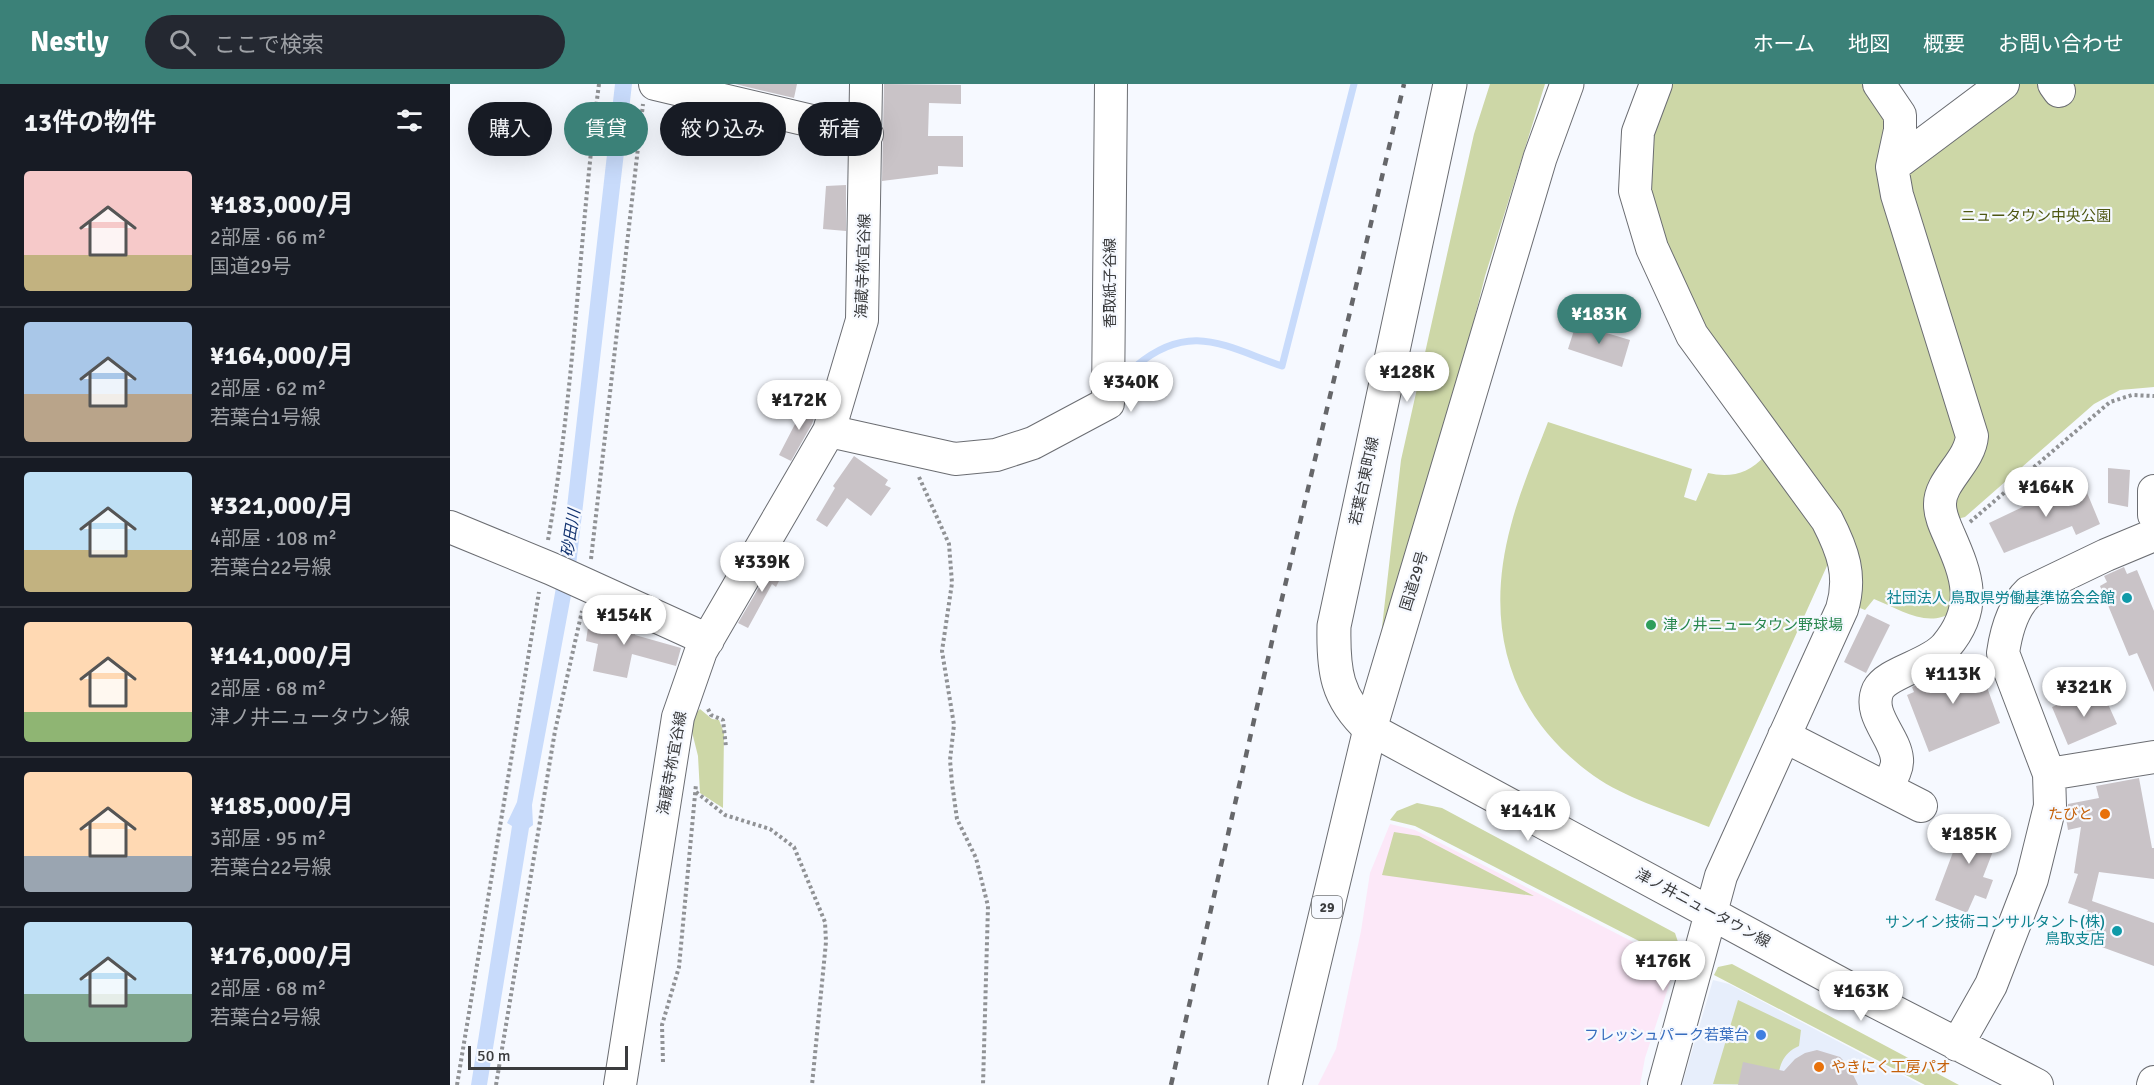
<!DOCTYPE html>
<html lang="ja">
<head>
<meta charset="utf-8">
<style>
  body { margin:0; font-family:Signika,"Noto Sans JP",sans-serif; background:#242831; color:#f1f3f6; height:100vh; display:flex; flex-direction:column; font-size:22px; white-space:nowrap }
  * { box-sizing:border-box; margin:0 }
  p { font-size:20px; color:#9ea1a6 }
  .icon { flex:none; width:33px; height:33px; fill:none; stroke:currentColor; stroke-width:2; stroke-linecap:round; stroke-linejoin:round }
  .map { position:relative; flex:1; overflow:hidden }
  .details { display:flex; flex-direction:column; background:#171b24; width:450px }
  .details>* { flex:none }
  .banner { position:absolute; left:18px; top:18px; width:570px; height:54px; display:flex; gap:12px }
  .scale { position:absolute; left:18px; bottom:15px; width:160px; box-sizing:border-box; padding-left:6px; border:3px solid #3b3c3e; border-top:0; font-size:16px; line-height:21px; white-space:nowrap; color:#3b3c3e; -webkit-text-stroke:4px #f6f9ff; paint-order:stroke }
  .price { position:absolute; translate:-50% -51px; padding:0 14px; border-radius:21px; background:#fff; color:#222; font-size:20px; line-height:39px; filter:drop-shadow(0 2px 3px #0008) }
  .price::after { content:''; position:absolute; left:50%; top:36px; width:18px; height:14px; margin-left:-9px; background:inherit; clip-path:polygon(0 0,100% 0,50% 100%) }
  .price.selected { background:#3b8178; color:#fff }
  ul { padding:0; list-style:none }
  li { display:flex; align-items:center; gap:18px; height:150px; padding:0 24px }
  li+li { border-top:2px solid #363941 }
  li span { display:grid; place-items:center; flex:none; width:168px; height:120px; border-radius:6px; color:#555 }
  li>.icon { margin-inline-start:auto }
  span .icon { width:72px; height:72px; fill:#fffc; stroke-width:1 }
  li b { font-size:26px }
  h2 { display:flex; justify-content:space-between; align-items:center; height:72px; padding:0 24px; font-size:26px }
  .tag { padding:0 21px; border-radius:27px; background:#171b24; box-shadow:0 6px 24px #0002; font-size:21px; line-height:54px }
  .tag.selected { background:#3b8178; color:#fff }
  header { display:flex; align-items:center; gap:36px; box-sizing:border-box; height:84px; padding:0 30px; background:#3b8178; color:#fff }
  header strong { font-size:28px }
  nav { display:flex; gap:33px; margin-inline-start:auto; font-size:21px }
  .search { width:420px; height:54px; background:#242831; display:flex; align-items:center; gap:15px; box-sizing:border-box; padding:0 21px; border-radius:33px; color:#9ea1a6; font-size:22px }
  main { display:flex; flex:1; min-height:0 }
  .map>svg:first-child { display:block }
</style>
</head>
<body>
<header>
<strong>Nestly</strong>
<div class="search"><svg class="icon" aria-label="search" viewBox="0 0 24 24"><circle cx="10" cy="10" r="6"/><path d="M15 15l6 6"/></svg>ここで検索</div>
<nav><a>ホーム</a><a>地図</a><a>概要</a><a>お問い合わせ</a></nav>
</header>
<main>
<section class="details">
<h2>13件の物件<svg class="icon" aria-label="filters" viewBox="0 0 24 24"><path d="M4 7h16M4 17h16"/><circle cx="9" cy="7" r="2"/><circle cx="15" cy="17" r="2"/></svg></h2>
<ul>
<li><span style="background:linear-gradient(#f6c9c9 70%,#c2b280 0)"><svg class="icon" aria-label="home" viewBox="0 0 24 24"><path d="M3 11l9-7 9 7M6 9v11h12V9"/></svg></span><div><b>¥183,000/月</b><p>2部屋 · 66 m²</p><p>国道29号</p></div></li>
<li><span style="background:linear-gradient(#a9c7e8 60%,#b9a48a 0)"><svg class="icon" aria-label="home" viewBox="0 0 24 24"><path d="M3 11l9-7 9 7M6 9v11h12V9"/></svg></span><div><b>¥164,000/月</b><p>2部屋 · 62 m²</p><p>若葉台1号線</p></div></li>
<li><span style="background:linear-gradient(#bfe0f5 65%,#c2b280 0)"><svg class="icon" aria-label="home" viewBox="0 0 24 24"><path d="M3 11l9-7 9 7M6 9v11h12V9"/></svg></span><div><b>¥321,000/月</b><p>4部屋 · 108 m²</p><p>若葉台22号線</p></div></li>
<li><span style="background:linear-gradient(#ffd9b3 75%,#8fb573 0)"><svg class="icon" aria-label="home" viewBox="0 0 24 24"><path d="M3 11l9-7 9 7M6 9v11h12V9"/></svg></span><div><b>¥141,000/月</b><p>2部屋 · 68 m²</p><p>津ノ井ニュータウン線</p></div></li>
<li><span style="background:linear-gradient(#ffd9b3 70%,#9aa5b1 0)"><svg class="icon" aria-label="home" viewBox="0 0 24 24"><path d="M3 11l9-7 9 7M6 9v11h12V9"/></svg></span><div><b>¥185,000/月</b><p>3部屋 · 95 m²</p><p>若葉台22号線</p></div></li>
<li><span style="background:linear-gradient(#bfe0f5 60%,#7fa58c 0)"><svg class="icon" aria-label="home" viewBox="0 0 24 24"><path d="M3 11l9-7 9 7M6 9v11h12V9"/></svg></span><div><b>¥176,000/月</b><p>2部屋 · 68 m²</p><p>若葉台2号線</p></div></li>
</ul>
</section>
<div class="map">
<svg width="1704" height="1001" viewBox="0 0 1704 1001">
  <rect width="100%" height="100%" fill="#f6f9ff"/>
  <!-- built -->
  <path fill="#e7eefb" d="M1263 896 1279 900 1471 1001H1232Z"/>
  <!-- industrial -->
  <path fill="#fce8f8" d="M940 740 965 746 1226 880 1195 974 1190 1001H868L886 965 911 847 920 789Z"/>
  <!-- green -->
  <path fill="#cdd7a7" d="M1040 0H1095L1035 192 996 348 931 552 951 376 1024 50Z
    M1212 0H1419L1433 17 1514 351 1504 378 1505 482 1502 528C1478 545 1449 525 1424 515L1415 526 1400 520 1403 506 1249 251 1200 144 1195 58Z
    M1563 0H1704V303L1670 306 1644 320 1515 433 1507 435 1497 431 1516 390 1450 98Z
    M1098 338 1242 385 1234 413 1246 417 1258 389C1279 394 1300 390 1314 372L1322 375 1381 473 1259 743C1225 729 1181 716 1150 696 1059 635 1033 544 1061 441 1070 406 1085 372 1098 338Z
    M250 625 262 635 269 636 274 649 273 724 250 709 248 672 239 636Z
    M967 719 992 724 1225 849 1231 867 1228 877 965 742 940 736 947 727Z
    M944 748 969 752 1084 812 932 791Z
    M1282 880 1509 1001H1475L1264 891 1268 883Z
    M1288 916 1351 946 1349 962C1332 969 1328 984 1328 1001L1263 1000Z"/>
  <!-- water -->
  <path fill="#c8dbfb" d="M165 0H182L125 490 82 721 83 741 79 744 37 1001H21L62 742 57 739 67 718 111 476Z"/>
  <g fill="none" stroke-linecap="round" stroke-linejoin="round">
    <!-- stream -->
    <path stroke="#c8dbfb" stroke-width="7" d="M686 282C740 237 774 262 832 282L904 0"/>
  </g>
  <!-- building -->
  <path fill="#c9c3c7" d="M285 0H347L344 14Z
    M434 0 511 1V20L479 19 478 52H513V83L488 82V90L432 97Z
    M396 101V147L373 145 376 102Z
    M1126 240 1180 256 1172 283 1118 265Z
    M357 317 368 322 362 340 341 377 329 371Z
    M404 372 438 396 435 401 441 404 421 432 397 414 377 443 366 436 385 404 383 402Z
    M1658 384 1680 386 1678 423 1658 419Z
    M1633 399 1650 440 1626 451 1622 442 1554 469 1539 439 1600 410Z
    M325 476 336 483 326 503 322 500 298 544 288 539Z
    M1674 483 1677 490 1687 486 1704 527V608L1687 569 1679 572 1650 502 1657 498 1654 492Z
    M144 529 160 531 187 543 185 551 231 564 226 582 182 570 177 594 143 587 148 560 136 557 140 530 144 531Z
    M1417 530 1440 541 1416 589 1394 578Z
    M1526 573 1550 639 1479 668 1457 611 1464 608 1462 603Z
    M1653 609 1667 640 1618 661 1602 623 1621 615 1623 622Z
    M1689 694 1702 764H1704V795L1649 788 1642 817 1704 839V882L1627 854 1638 826 1618 819 1628 790 1624 789 1631 743 1618 746 1616 734 1618 720 1649 714 1646 702Z
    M1517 731 1552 744 1533 793 1543 796 1536 815 1525 811 1517 829 1485 816Z
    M1367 966 1390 973 1399 982 1408 1001H1288L1293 978 1334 987 1345 975 1355 969Z"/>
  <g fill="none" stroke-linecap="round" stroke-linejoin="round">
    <defs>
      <path id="minor" d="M205 0 417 50
        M1206 0 1188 48 1185 107 1202 164 1242 251 1377 436C1393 467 1402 492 1392 525L1271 792 1214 1001
        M1429 0 1450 31V46L1442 83 1447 111 1522 352C1520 378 1489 397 1490 421 1490 431 1495 442 1499 451 1517 492 1529 523 1496 562 1481 581 1437 588 1428 606 1417 631 1445 652 1447 675 1448 685 1441 695 1436 704
        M1604 0 1609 7
        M1442 83 1553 0
        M379 347 505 375 546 371 583 359 658 319 661 0
        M1704 407V431
        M0 443 102 485 258 556
        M920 645 1412 911 1587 1001
        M1334 652 1471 722
        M1599 690 1704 673
        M1507 961 1541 901 1582 795 1600 722 1599 690 1553 569C1556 548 1563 523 1579 508L1656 471 1704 451
        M170 1001 228 633 251 567 379 347 412 236 416 0
        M1703 1001 1704 998"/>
      <path id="major" d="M920 645C886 614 883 586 884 542L1000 0"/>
      <path id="highway" d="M835 1001 920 645 1090 74 1117 0"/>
    </defs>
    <!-- minor casing -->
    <use href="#minor" stroke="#6b6d72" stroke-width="34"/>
    <!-- major casing -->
    <use href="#major" stroke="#6b6d72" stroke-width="35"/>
    <!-- highway casing -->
    <use href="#highway" stroke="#6b6d72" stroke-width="35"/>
    <!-- path -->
    <path stroke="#909295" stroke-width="4" stroke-dasharray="3 3" stroke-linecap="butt" d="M469 393 499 460 502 499 492 567 504 641 500 676 502 699 507 735 526 774 538 822 533 1001
      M1520 438 1660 318 1682 311 1704 312
      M98 456C125 305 129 152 149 0
      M141 475 193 20
      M258 625 261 631 273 636 276 663
      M246 708 275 731 320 745 344 763 375 838 376 858 362 1001
      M213 978 212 941 229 883 246 700
      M7 1001 89 508
      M46 1001 105 647 132 527"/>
    <!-- minor -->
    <use href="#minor" stroke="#fff" stroke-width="32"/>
    <!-- major -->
    <use href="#major" stroke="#fff" stroke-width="33"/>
    <!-- highway -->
    <use href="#highway" stroke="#fff" stroke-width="33"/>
    <!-- rail -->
    <path stroke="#66676a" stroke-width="4.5" stroke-dasharray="8 8" stroke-linecap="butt" d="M721 1001 825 544 954 0"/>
  </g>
  <!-- markers -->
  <g fill="#0f9aa8" stroke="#f6f9ff" stroke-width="2">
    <circle cx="1677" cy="514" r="6"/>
    <circle cx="1667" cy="847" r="6"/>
  </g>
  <circle fill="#2e9e5b" stroke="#f6f9ff" stroke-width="2" cx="1201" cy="541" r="6"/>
  <g fill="#e8710a" stroke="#f6f9ff" stroke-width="2">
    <circle cx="1655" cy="730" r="6"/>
    <circle cx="1369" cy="983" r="6"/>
  </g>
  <circle fill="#3f7fe0" stroke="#f6f9ff" stroke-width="2" cx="1311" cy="951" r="6"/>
  <g text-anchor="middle" stroke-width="4.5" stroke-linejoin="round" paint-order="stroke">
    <!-- shield labels -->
    <rect fill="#f6f9ff" stroke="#737578" stroke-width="1.5" x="862" y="812" width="30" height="22" rx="4.5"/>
    <g font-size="14" font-weight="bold" fill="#3b3c3e">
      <text x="877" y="828">29</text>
    </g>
    <!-- park labels -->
    <g font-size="15" fill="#4e5712" stroke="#f6f9ff">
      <text x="1586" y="137">ニュータウン中央公園</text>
    </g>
    <!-- street labels -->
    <g font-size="15" fill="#3b3c3e" stroke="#f6f9ff">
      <text transform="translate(413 182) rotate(-88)" y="5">海蔵寺祢宜谷線</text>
      <text transform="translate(660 199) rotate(-90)" y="5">香取紙子谷線</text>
      <text transform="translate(914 397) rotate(-78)" y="5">若葉台東町線</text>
      <text transform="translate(964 497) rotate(-73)" y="5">国道29号</text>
      <text transform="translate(222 679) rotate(-80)" y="5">海蔵寺祢宜谷線</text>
      <text transform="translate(1253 824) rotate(28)" y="5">津ノ井ニュータウン線</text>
    </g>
    <!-- culture labels -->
    <g font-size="15" fill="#0d838f" stroke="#f6f9ff" text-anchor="end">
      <text x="1665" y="519">社団法人 鳥取県労働基準協会会館</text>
      <text x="1655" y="843">サンイン技術コンサルタント(株)<tspan x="1655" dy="17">鳥取支店</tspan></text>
    </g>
    <!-- leisure labels -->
    <g font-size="15" fill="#27864d" stroke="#f6f9ff" text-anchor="start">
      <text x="1213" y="546">津ノ井ニュータウン野球場</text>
    </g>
    <!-- food labels -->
    <g font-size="15" fill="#c56008" stroke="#f6f9ff" text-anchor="end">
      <text x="1643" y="735">たびと</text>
      <text x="1381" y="988" text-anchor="start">やきにく工房パオ</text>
    </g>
    <!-- shop labels -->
    <g font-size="15" fill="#366cbe" stroke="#f6f9ff" text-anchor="end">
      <text x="1299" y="956">フレッシュパーク若葉台</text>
    </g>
    <!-- water labels -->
    <g font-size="16" font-style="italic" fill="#133370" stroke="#f6f9ff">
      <text transform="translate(120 449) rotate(-81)" y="6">砂田川</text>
    </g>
  </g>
</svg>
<div class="scale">50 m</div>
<b class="price selected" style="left:1149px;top:261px">¥183K</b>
<b class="price" style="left:957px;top:319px">¥128K</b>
<b class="price" style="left:681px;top:329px">¥340K</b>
<b class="price" style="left:349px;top:347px">¥172K</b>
<b class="price" style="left:1596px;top:434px">¥164K</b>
<b class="price" style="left:312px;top:509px">¥339K</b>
<b class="price" style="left:174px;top:562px">¥154K</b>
<b class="price" style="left:1503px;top:621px">¥113K</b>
<b class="price" style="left:1634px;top:634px">¥321K</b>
<b class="price" style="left:1078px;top:758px">¥141K</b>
<b class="price" style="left:1519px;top:781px">¥185K</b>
<b class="price" style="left:1213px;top:908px">¥176K</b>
<b class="price" style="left:1411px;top:938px">¥163K</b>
<div class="banner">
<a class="tag">購入</a>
<a class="tag selected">賃貸</a>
<a class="tag">絞り込み</a>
<a class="tag">新着</a>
</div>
</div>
</main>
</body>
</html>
